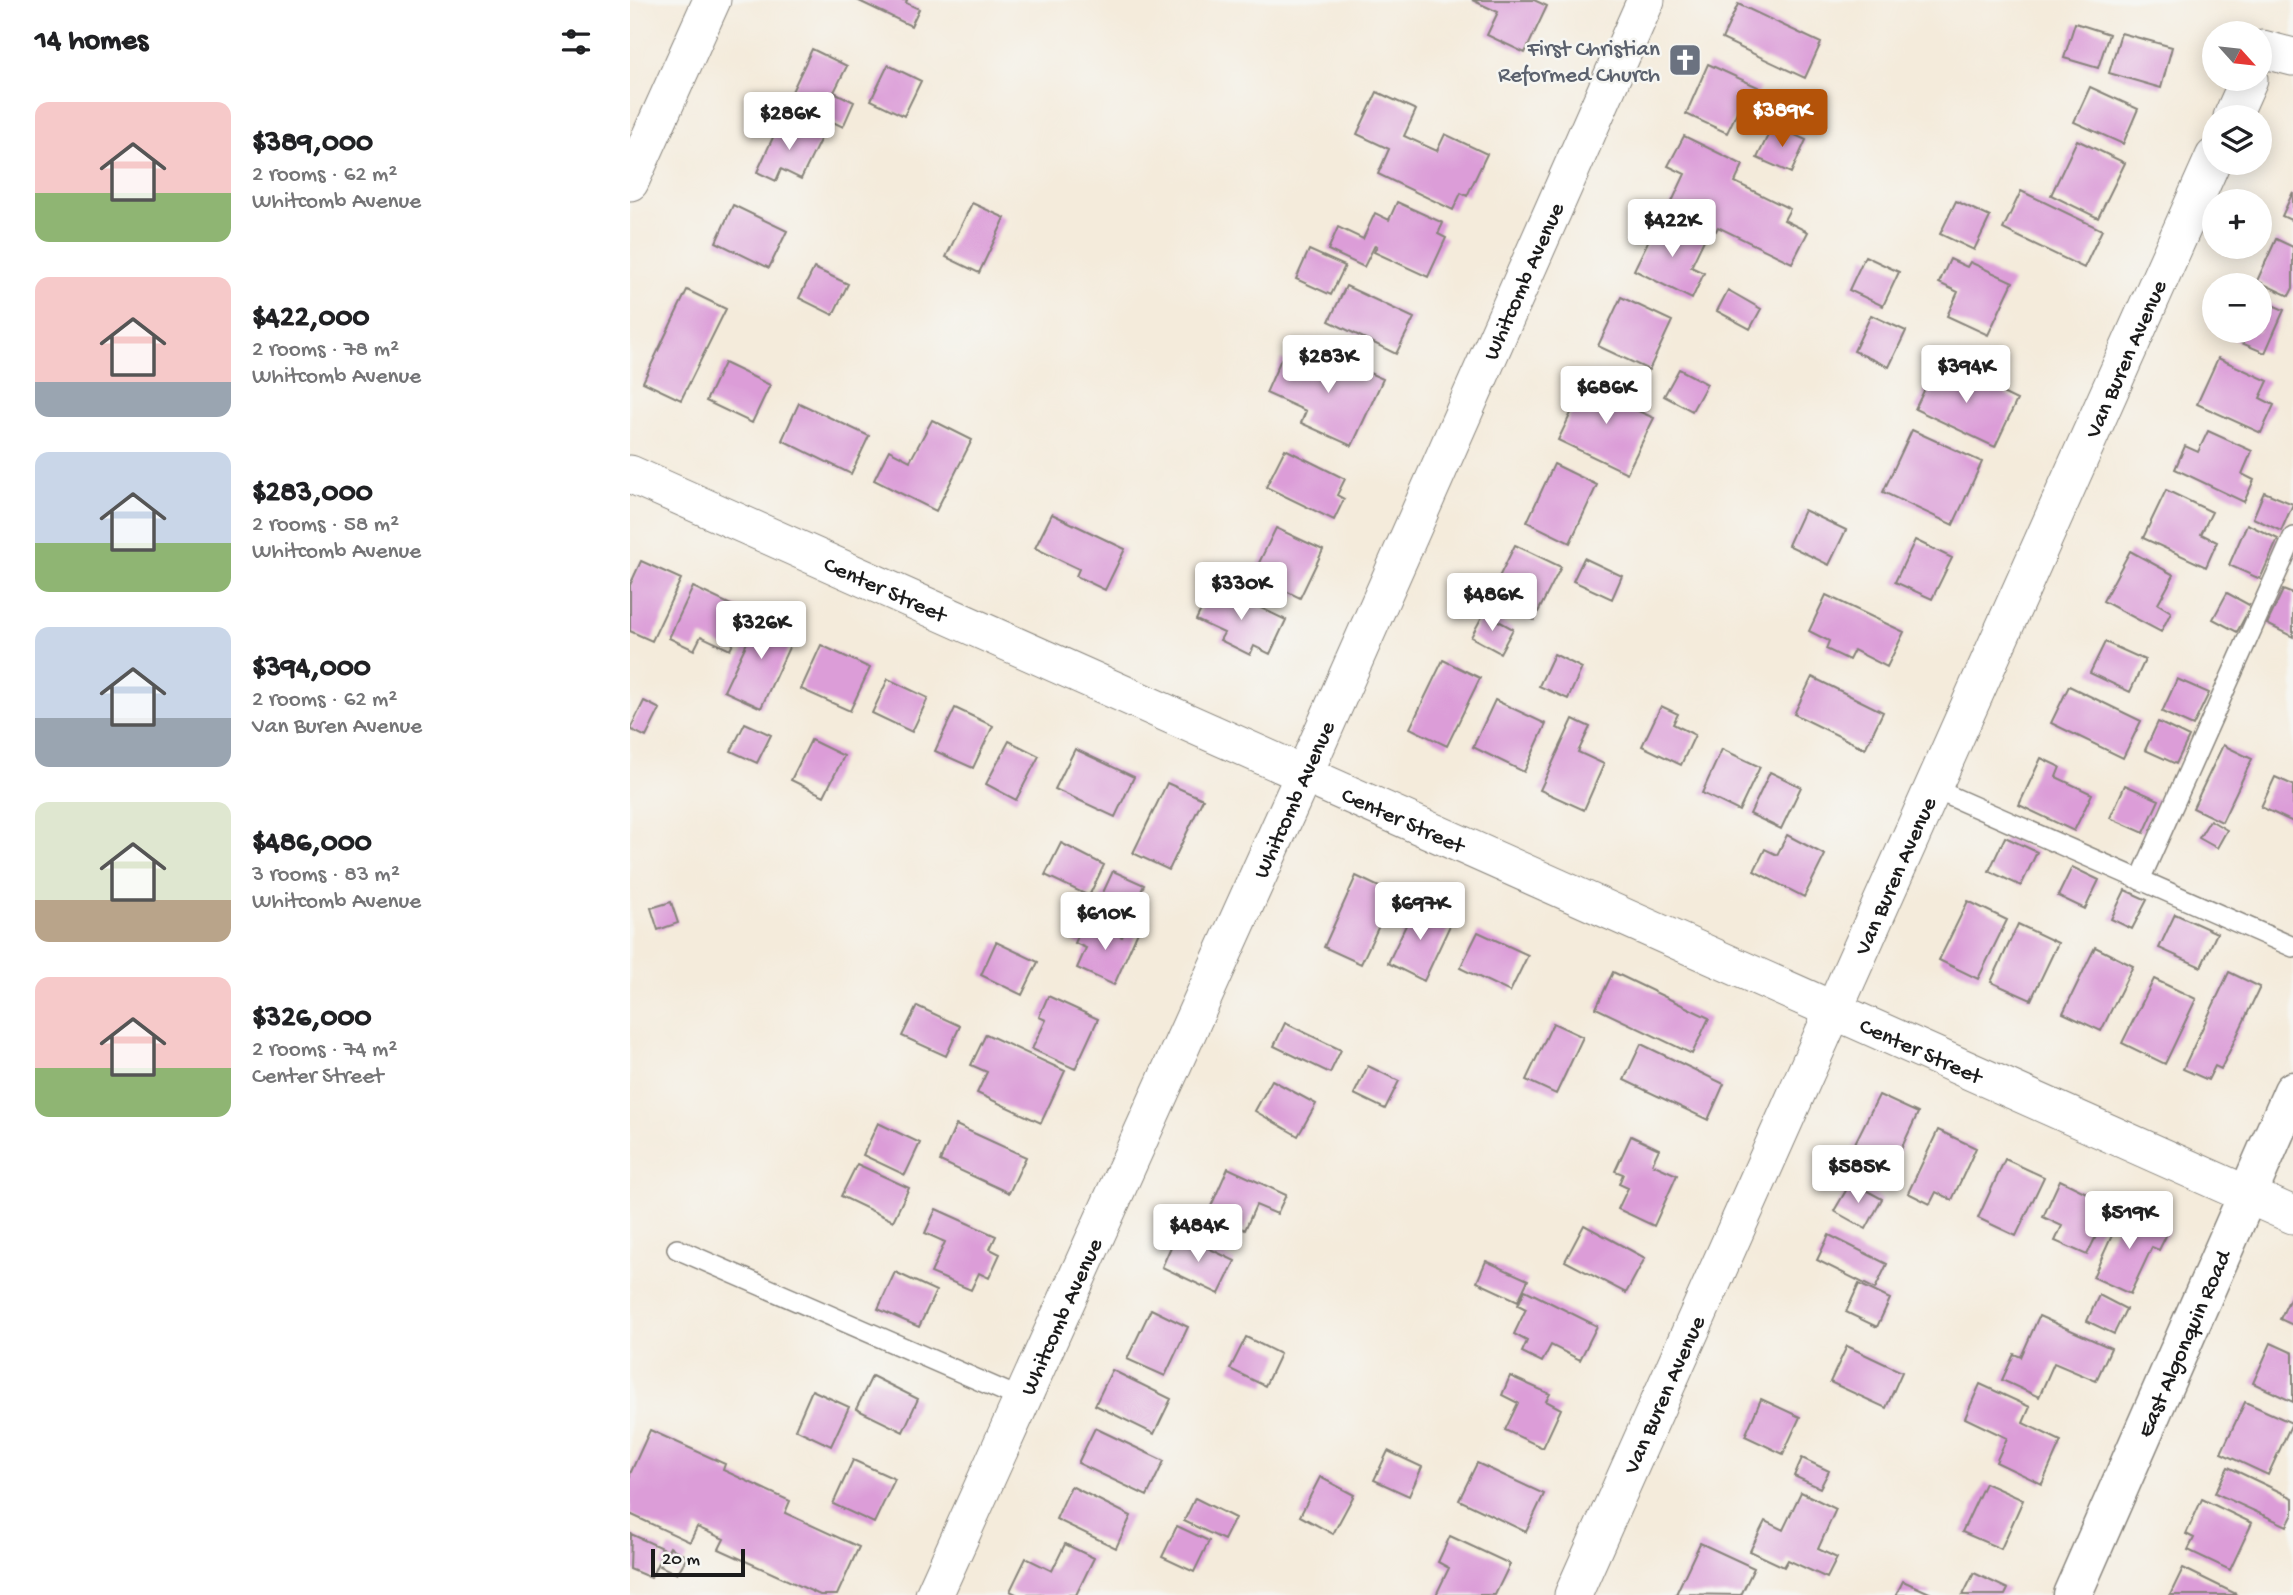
<!DOCTYPE html>
<html lang="en">
<head>
<meta charset="utf-8">
<style>
  body { margin:0; font-family:"Gochi Hand",sans-serif; background:#f2f2f2; color:#202124; height:100vh; display:flex; flex-direction:column; font-size:26px; white-space:nowrap }
  * { box-sizing:border-box; margin:0 }
  p { font-size:23px; color:#757577 }
  .icon { flex:none; width:38px; height:38px; fill:none; stroke:currentColor; stroke-width:2; stroke-linecap:round; stroke-linejoin:round }
  .map { position:relative; flex:1; overflow:hidden }
  .sheet { display:flex; flex-direction:column; background:#fff; width:630px }
  .sheet>* { flex:none }
  .needle { width:46px; rotate:117deg }
  .tools { position:absolute; left:1572px; top:21px; display:grid; gap:14px }
  .tools a { display:grid; place-items:center; width:70px; height:70px; border-radius:50%; background:#fff; box-shadow:0 4px 18px #0003; font-size:35px }
  .scale { position:absolute; left:21px; bottom:18px; width:94px; box-sizing:border-box; padding-left:7px; border:4px solid #1c1c1c; border-top:0; font-size:19px; line-height:24px; white-space:nowrap; color:#1c1c1c; -webkit-text-stroke:5px #f6f6f2; paint-order:stroke }
  .price { position:absolute; translate:-50% -60px; padding:0 16px; border-radius:7px; background:#fff; color:#222; font-size:23px; line-height:46px; filter:drop-shadow(0 2px 4px #0008) }
  .price::after { content:''; position:absolute; left:50%; top:42px; width:21px; height:16px; margin-left:-10px; background:inherit; clip-path:polygon(0 0,100% 0,50% 100%) }
  .price.current { background:#b45309; color:#fff }
  ul { padding:0; list-style:none }
  li { display:flex; align-items:center; gap:21px; height:175px; padding:0 35px }
  li span { display:grid; place-items:center; flex:none; width:196px; height:140px; border-radius:14px; color:#555 }
  li>.icon { margin-inline-start:auto }
  span .icon { width:84px; height:84px; fill:#fffc; stroke-width:1 }
  li b { font-size:30px }
  h2 { display:flex; justify-content:space-between; align-items:center; height:84px; padding:0 35px; font-size:30px }
  main { display:flex; flex:1; min-height:0 }
  .map>svg:first-child { display:block }
</style>
</head>
<body>
<main>
<section class="sheet">
<h2>14 homes<svg class="icon" aria-label="filters" viewBox="0 0 24 24"><path d="M4 7h16M4 17h16"/><circle cx="9" cy="7" r="2"/><circle cx="15" cy="17" r="2"/></svg></h2>
<ul>
<li><span style="background:linear-gradient(#f6c9c9 65%,#8fb573 0)"><svg class="icon" aria-label="home" viewBox="0 0 24 24"><path d="M3 11l9-7 9 7M6 9v11h12V9"/></svg></span><div><b>$389,000</b><p>2 rooms · 62 m²</p><p>Whitcomb Avenue</p></div></li>
<li><span style="background:linear-gradient(#f6c9c9 75%,#9aa5b1 0)"><svg class="icon" aria-label="home" viewBox="0 0 24 24"><path d="M3 11l9-7 9 7M6 9v11h12V9"/></svg></span><div><b>$422,000</b><p>2 rooms · 78 m²</p><p>Whitcomb Avenue</p></div></li>
<li><span style="background:linear-gradient(#c9d6e8 65%,#8fb573 0)"><svg class="icon" aria-label="home" viewBox="0 0 24 24"><path d="M3 11l9-7 9 7M6 9v11h12V9"/></svg></span><div><b>$283,000</b><p>2 rooms · 58 m²</p><p>Whitcomb Avenue</p></div></li>
<li><span style="background:linear-gradient(#c9d6e8 65%,#9aa5b1 0)"><svg class="icon" aria-label="home" viewBox="0 0 24 24"><path d="M3 11l9-7 9 7M6 9v11h12V9"/></svg></span><div><b>$394,000</b><p>2 rooms · 62 m²</p><p>Van Buren Avenue</p></div></li>
<li><span style="background:linear-gradient(#dfe7d0 70%,#b9a48a 0)"><svg class="icon" aria-label="home" viewBox="0 0 24 24"><path d="M3 11l9-7 9 7M6 9v11h12V9"/></svg></span><div><b>$486,000</b><p>3 rooms · 83 m²</p><p>Whitcomb Avenue</p></div></li>
<li><span style="background:linear-gradient(#f6c9c9 65%,#8fb573 0)"><svg class="icon" aria-label="home" viewBox="0 0 24 24"><path d="M3 11l9-7 9 7M6 9v11h12V9"/></svg></span><div><b>$326,000</b><p>2 rooms · 74 m²</p><p>Center Street</p></div></li>
</ul>
</section>
<div class="map">
<svg width="1663" height="1595" viewBox="0 0 1663 1595">
  <rect width="100%" height="100%" fill="#f6f6f2"/>
  <filter id="ink" filterUnits="userSpaceOnUse"><feTurbulence type="fractalNoise" baseFrequency=".0143" numOctaves="2"/><feDisplacementMap in="SourceGraphic" scale="14" xChannelSelector="R" yChannelSelector="G"/><feConvolveMatrix kernelMatrix="1 2 1 2 8 2 1 2 1" color-interpolation-filters="sRGB"/></filter>
  <filter id="wash" filterUnits="userSpaceOnUse"><feTurbulence type="fractalNoise" baseFrequency=".00686" numOctaves="4" result="noise"/><feDisplacementMap in="SourceGraphic" scale="28" xChannelSelector="R" yChannelSelector="G"/><feGaussianBlur stdDeviation="1.57" result="paint"/><feColorMatrix in="noise" values="0 0 0 0 0 0 0 0 0 0 0 0 0 0 0 0 0 1.4 0 .05"/><feComposite in="paint" operator="in"/></filter>
  <g filter="url(#wash)">
    <rect width="100%" height="100%" fill="#f4ebdb"/>
    <g id="blocks">
      <!-- building -->
      <path fill="#dc9dd8" d="M227 0H277L276 3 289 9 281 26Z
        M842 0H904L917 6 895 53 857 35 868 12Z
        M1108 4 1191 43 1175 78 1092 39Z
        M1445 23 1479 34 1468 68 1434 58Z
        M1491 33 1542 47 1531 88 1479 73Z
        M182 49 217 66 204 92 224 102 213 127 158 100Z
        M1078 64 1130 88 1117 115 1108 110 1097 133 1056 114Z
        M258 65 291 81 274 116 241 100Z
        M1460 87 1508 109 1493 144 1444 122Z
        M747 92 786 110 774 136 807 151 815 134 857 154 837 196 831 193 823 210 748 174 759 149 727 134Z
        M151 120 191 138 171 179 151 169 146 181 127 172Z
        M1143 125 1176 140 1161 173 1127 158Z
        M1054 136 1113 165 1105 182 1160 209 1154 220 1178 232 1162 263 1088 227 1086 231 1039 208 1055 174 1038 166Z
        M1447 140 1495 163 1468 218 1421 195Z
        M1391 191 1472 230 1454 268 1373 229Z
        M1663 192V221L1652 216Z
        M1326 201 1360 217 1344 250 1310 234Z
        M767 202 813 223 808 234 816 238 798 277 744 252 747 246 745 245 734 267 698 250 708 227 733 239 745 213 759 220Z
        M342 203 375 218 349 273 316 257Z
        M103 205 157 231 139 268 86 242Z
        M1029 219 1074 240 1061 267 1074 273 1062 299 1004 270Z
        M1646 239 1663 247V288L1659 296 1627 281Z
        M679 250 715 266 701 295 666 279Z
        M1235 256 1269 272 1253 306 1219 290Z
        M1320 259 1337 267 1340 262 1383 282 1358 335 1317 316 1328 292 1309 283Z
        M184 268 218 284 203 315 169 298Z
        M716 286 784 318 766 354 699 321Z
        M57 290 96 309 51 400 13 382Z
        M1098 290 1131 309 1120 329 1087 311Z
        M991 297 1042 321 1019 370 968 346Z
        M1629 299 1654 310 1635 353 1600 338 1604 331H1629Z
        M1241 315 1276 331 1259 367 1224 351Z
        M690 351 753 379 722 446 671 423 676 411 636 393 651 359 680 372Z
        M1588 358 1638 381 1630 398 1644 405 1631 433 1567 404Z
        M1308 362 1387 400 1365 447 1285 409Z
        M94 363 140 385 122 423 76 401Z
        M1049 369 1077 384 1062 411 1034 396Z
        M959 376 1001 396 997 406 1024 418 997 473 928 440Z
        M169 403 239 436 221 474 152 440Z
        M302 420 342 440 306 511 244 480 259 450 280 461Z
        M1282 430 1352 462 1323 525 1253 492Z
        M1578 431 1622 451 1612 474 1624 480 1614 502 1545 469 1555 446 1568 452Z
        M655 449 715 479 707 495 714 499 704 520 636 487Z
        M924 464 967 485 940 543 897 522Z
        M1536 490 1582 512 1571 534 1587 542 1576 567 1513 538Z
        M1634 492 1663 504 1651 531 1623 518Z
        M1174 510 1216 530 1199 565 1158 545Z
        M422 514 495 549 475 590 446 576 449 569 405 548Z
        M1617 524 1648 539 1630 579 1599 565Z
        M646 528 693 550 670 598 623 575Z
        M1285 540 1322 558 1302 599 1265 582Z
        M885 545 931 567 904 620 859 597Z
        M1500 551 1544 575 1528 604 1541 612 1531 632 1473 601Z
        M954 558 992 576 982 599 943 581Z
        M11 561 51 579 22 641 0 631V585Z
        M583 585 656 620 640 654 624 646 620 655 590 640 594 633 566 620Z
        M63 587 118 613 100 650 71 636 64 650 39 638Z
        M1653 590 1663 594V637L1637 624Z
        M1597 593 1621 606 1607 632 1583 619Z
        M1196 595 1274 632 1257 667 1224 650 1219 660 1196 649 1199 641 1179 631Z
        M131 613 167 630 131 708 94 691Z
        M854 613 883 629 870 653 841 637Z
        M1475 642 1515 660 1500 692 1460 673Z
        M191 645 240 668 220 711 171 689Z
        M924 654 952 668 938 699 909 686Z
        M813 660 850 678 817 746 780 728Z
        M1182 677 1253 712 1235 749 1164 714Z
        M258 679 298 698 282 732 242 713Z
        M1547 679 1579 693 1563 726 1532 712Z
        M1439 686 1511 721 1493 758 1421 723Z
        M865 700 916 724 894 772 843 747Z
        M14 701 30 709 16 737 0 729Z
        M1031 706 1048 714 1043 724 1065 735 1051 765 1012 746Z
        M325 708 363 726 343 768 305 751Z
        M943 719 960 727 948 752 974 764 954 810 910 790Z
        M1528 722 1559 737 1546 764 1515 750Z
        M115 723 141 735 127 763 101 751Z
        M181 740 214 756 194 796 161 780Z
        M379 741 409 756 386 800 356 784Z
        M1593 745 1622 759 1592 822 1563 808Z
        M445 749 504 777 485 817 425 789Z
        M1092 749 1130 767 1109 811 1072 793Z
        M1411 758 1430 767 1426 777 1462 794 1444 831 1389 805Z
        M1140 772 1171 787 1151 829 1120 814Z
        M1645 777 1663 785V822L1631 807Z
        M537 783 573 799 539 870 503 853Z
        M1495 785 1529 800 1514 833 1480 818Z
        M1580 820 1597 830 1587 848 1569 838Z
        M1157 835 1195 855 1174 897 1124 871 1135 849 1147 855Z
        M1375 837 1407 852 1391 886 1359 871Z
        M431 843 474 865 459 896 415 875Z
        M1442 867 1469 880 1455 909 1428 896Z
        M483 871 514 885 501 914 470 899Z
        M726 876 764 894 731 964 694 947Z
        M1495 890 1517 900 1502 929 1481 919Z
        M1338 901 1377 920 1348 979 1309 960Z
        M41 902 48 923 28 930 21 908Z
        M786 904 822 921 794 981 758 963Z
        M1545 914 1587 933 1571 967 1529 948Z
        M498 924 509 929 484 985 447 968 456 948 445 943 453 925 465 930 468 926 492 937Z
        M1388 924 1428 943 1401 1000 1361 982Z
        M848 932 898 955 880 992 830 968Z
        M366 942 408 962 392 995 351 975Z
        M1465 947 1503 966 1471 1031 1433 1013Z
        M983 972 1079 1018 1062 1054 966 1008Z
        M1599 972 1630 987 1591 1069 1585 1066 1578 1080 1553 1069Z
        M1524 979 1566 999 1535 1064 1492 1043Z
        M418 996 468 1019 445 1069 402 1049 416 1020 409 1017Z
        M287 1006 330 1026 316 1056 272 1036Z
        M655 1023 711 1050 700 1073 644 1046Z
        M923 1023 953 1037 926 1094 896 1080Z
        M356 1034 435 1071 411 1123 347 1093 357 1072 341 1065Z
        M1011 1044 1094 1084 1078 1120 994 1080Z
        M738 1066 769 1081 755 1109 724 1094Z
        M642 1080 686 1104 668 1136 625 1111Z
        M1249 1095 1288 1113 1263 1166 1223 1147Z
        M248 1123 290 1143 275 1175 233 1155Z
        M326 1125 396 1157 379 1193 310 1161Z
        M1308 1130 1346 1148 1322 1200 1306 1192 1300 1204 1278 1193Z
        M1001 1136 1029 1149 1022 1164 1047 1175 1024 1226 988 1209 998 1188 989 1184 993 1174 985 1171Z
        M1375 1159 1414 1177 1386 1236 1348 1218Z
        M227 1164 279 1188 263 1221 211 1196Z
        M598 1168 656 1195 647 1214 626 1205 615 1230 578 1213Z
        M1430 1180 1481 1205 1457 1255 1425 1241 1432 1226 1413 1217Z
        M1221 1182 1252 1199 1236 1229 1204 1211Z
        M306 1209 366 1236 360 1249 370 1254 359 1278 349 1273 341 1290 301 1273 315 1242 295 1233Z
        M1494 1209 1539 1230 1529 1250 1522 1247 1500 1294 1463 1277Z
        M954 1225 1015 1258 996 1293 935 1261Z
        M547 1233 605 1261 589 1294 532 1267Z
        M1199 1235 1257 1264 1245 1289 1187 1260Z
        M856 1261 898 1280 888 1301 847 1282Z
        M265 1272 306 1291 289 1327 248 1309Z
        M1229 1284 1260 1299 1247 1327 1216 1312Z
        M895 1290 967 1326 950 1360 921 1345 912 1362 892 1352 897 1341 884 1334 896 1309 888 1305Z
        M1663 1292V1325L1650 1319Z
        M1469 1295 1496 1309 1484 1334 1457 1321Z
        M521 1309 558 1327 535 1376 497 1359Z
        M1409 1316 1481 1348 1466 1381 1424 1363 1409 1397 1372 1380 1384 1354 1391 1357Z
        M616 1337 650 1354 635 1386 600 1369Z
        M1641 1343 1663 1353V1402L1623 1383Z
        M1217 1346 1272 1372 1256 1408 1200 1382Z
        M482 1370 541 1399 524 1434 465 1405Z
        M242 1376 288 1399 273 1432 226 1409Z
        M880 1376 920 1394 916 1401 931 1409 913 1448 875 1430 888 1403 872 1395Z
        M1350 1384 1400 1407 1393 1423 1431 1441 1412 1484 1366 1462 1377 1438 1335 1418Z
        M182 1390 219 1407 201 1446 165 1429Z
        M1131 1399 1170 1417 1153 1454 1115 1436Z
        M1615 1402 1662 1423 1638 1475 1591 1453Z
        M465 1428 534 1461 517 1496 448 1463Z
        M20 1430 95 1464 93 1470 160 1501 155 1513 229 1547 207 1595H190L89 1549 94 1539 67 1527 60 1542 0 1514V1474Z
        M758 1451 792 1467 779 1496 744 1480Z
        M1172 1458 1199 1471 1190 1488 1164 1476Z
        M223 1460 265 1479 244 1523 203 1504Z
        M847 1463 914 1494 896 1532 829 1500Z
        M1598 1467 1663 1498V1514L1657 1526 1585 1493Z
        M690 1477 724 1495 703 1534 670 1516Z
        M1355 1483 1393 1500 1371 1549 1332 1532Z
        M441 1486 501 1516 486 1548 426 1519Z
        M1171 1492 1206 1509 1188 1549 1207 1558 1197 1578 1158 1560 1154 1567 1120 1551 1135 1521 1153 1530Z
        M565 1498 605 1518 594 1540 554 1521Z
        M1572 1499 1622 1523 1600 1570 1558 1550 1564 1538 1556 1534Z
        M547 1526 579 1541 564 1572 532 1557Z
        M1 1534 34 1549 21 1578 0 1569Z
        M820 1536 880 1564 865 1595H806L819 1568 808 1562Z
        M1070 1543 1124 1568 1111 1595 1046 1594Z
        M435 1544 464 1558 446 1595H388L380 1591 396 1558 422 1571Z
        M40 1547 57 1557 47 1574 30 1566Z
        M1553 1568 1608 1595H1540Z
        M1344 1573 1378 1589 1375 1595H1333Z
        M1273 1581 1304 1595H1266Z"/>
    </g>
  </g>
  <g filter="url(#ink)">
    <use href="#blocks" fill-opacity="0" stroke="#88847c" stroke-width="2"/>
    <g fill="none" stroke-linecap="round" stroke-linejoin="round">
      <defs>
        <path id="service" d="M1302 788 1663 947
          M1510 880 1663 537
          M47 1249 392 1399"/>
        <g id="minor">
          <path d="M1629 55 1632 49 1663 57"/>
          <path d="M1602 117 1619 79"/>
          <path d="M0 182 82 0"/>
          <path id="s1" d="M0 474 1663 1215"/>
          <path id="s2" d="M304 1595 674 774 1016 0"/>
          <path id="s3" d="M943 1595 1584 157"/>
        </g>
        <g id="tertiary">
          <path id="s4" d="M1442 1595 1663 1091"/>
        </g>
      </defs>
      <!-- service casing -->
      <use href="#service" stroke="#88847c" stroke-width="22"/>
      <!-- minor casing -->
      <use href="#minor" stroke="#88847c" stroke-width="39"/>
      <!-- tertiary casing -->
      <use href="#tertiary" stroke="#88847c" stroke-width="41"/>
      <!-- service -->
      <use href="#service" stroke="#fff" stroke-width="19"/>
      <!-- minor -->
      <use href="#minor" stroke="#fff" stroke-width="37"/>
      <!-- tertiary -->
      <use href="#tertiary" stroke="#fff" stroke-width="38"/>
    </g>
  </g>
  <!-- icons -->
  <defs>
    <symbol id="church-square" viewBox="-11 -11 22 22"><rect x="-9" y="-9" width="18" height="18" rx="4" fill="#6b7280" stroke="#f6f6f2"/><path d="M-1.2-6h2.4v3.5h3.3v2.4h-3.3V6h-2.4V-.1h-3.3v-2.4h3.3Z" fill="#fff"/></symbol>
  </defs>
  <g fill-rule="evenodd">
    <use href="#church-square" x="1036" y="41" width="38" height="38"/>
  </g>
  <g text-anchor="middle" stroke-width="5" stroke-linejoin="round" paint-order="stroke">
    <!-- worship labels -->
    <g font-size="23" fill="#5b616d" stroke="#f6f6f2" text-anchor="end">
      <text x="1030" y="55">First Christian<tspan x="1030" dy="26">Reformed Church</tspan></text>
    </g>
    <!-- street labels -->
    <g font-size="23" fill="#1c1c1c" stroke="#f6f6f2">
      <text dy="8" stroke="none"><textPath href="#s2" startOffset="1440">Whitcomb Avenue</textPath></text>
      <text dy="8" stroke="none"><textPath href="#s3" startOffset="1354">Van Buren Avenue</textPath></text>
      <text dy="8" stroke="none"><textPath href="#s1" startOffset="280">Center Street</textPath></text>
      <text dy="8" stroke="none"><textPath href="#s2" startOffset="873">Whitcomb Avenue</textPath></text>
      <text dy="8" stroke="none"><textPath href="#s1" startOffset="847">Center Street</textPath></text>
      <text dy="8" stroke="none"><textPath href="#s3" startOffset="788">Van Buren Avenue</textPath></text>
      <text dy="8" stroke="none"><textPath href="#s1" startOffset="1414">Center Street</textPath></text>
      <text dy="8" stroke="none"><textPath href="#s2" startOffset="306">Whitcomb Avenue</textPath></text>
      <text dy="8" stroke="none"><textPath href="#s4" startOffset="275">East Algonquin Road</textPath></text>
      <text dy="8" stroke="none"><textPath href="#s3" startOffset="220">Van Buren Avenue</textPath></text>
    </g>
  </g>
</svg>
<div class="tools">
<a><svg class="needle" viewBox="-14 -14 28 28"><path d="M0-13l5 13h-10z" fill="#e53935"/><path d="M0 13l5-13h-10z" fill="#757577"/></svg></a>
<a><svg class="icon" aria-label="layers" viewBox="0 0 24 24"><path d="M12 4l9 5-9 5-9-5zM3 14l9 5 9-5"/></svg></a>
<a>+</a>
<a>−</a>
</div>
<div class="scale">20 m</div>
<b class="price current" style="left:1152px;top:149px">$389K</b>
<b class="price" style="left:159px;top:152px">$286K</b>
<b class="price" style="left:1042px;top:259px">$422K</b>
<b class="price" style="left:698px;top:395px">$283K</b>
<b class="price" style="left:1336px;top:405px">$394K</b>
<b class="price" style="left:976px;top:426px">$686K</b>
<b class="price" style="left:611px;top:622px">$330K</b>
<b class="price" style="left:862px;top:633px">$486K</b>
<b class="price" style="left:131px;top:661px">$326K</b>
<b class="price" style="left:790px;top:942px">$697K</b>
<b class="price" style="left:475px;top:952px">$610K</b>
<b class="price" style="left:1228px;top:1205px">$585K</b>
<b class="price" style="left:1499px;top:1251px">$519K</b>
<b class="price" style="left:568px;top:1264px">$484K</b>
</div>
</main>
</body>
</html>
